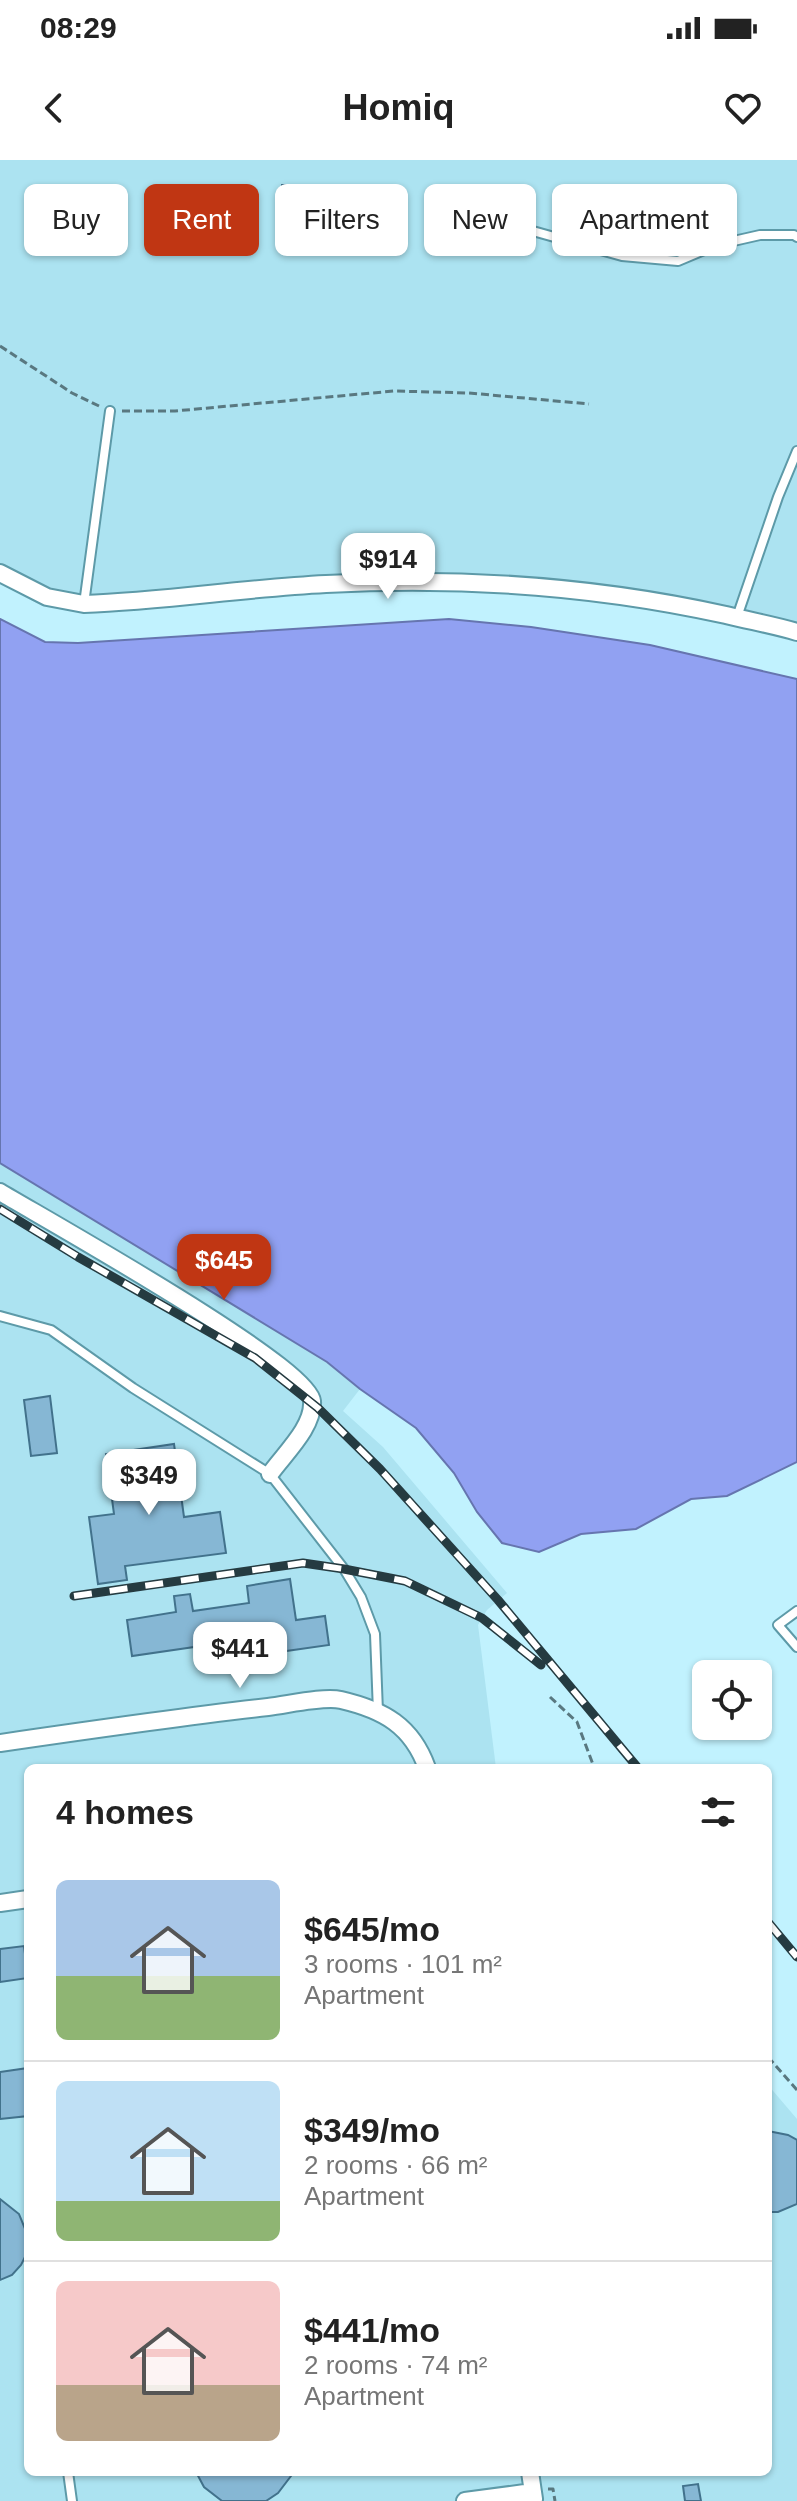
<!DOCTYPE html>
<html lang="en">
<head>
<meta charset="utf-8">
<style>
  body { margin:0; font-family:Arial,sans-serif; background:#f2f2f2; color:#222; height:100vh; display:flex; flex-direction:column; font-size:30px; white-space:nowrap }
  * { box-sizing:border-box; margin:0 }
  p { font-size:26px; color:#767676 }
  .icon { flex:none; width:44px; height:44px; fill:none; stroke:currentColor; stroke-width:2; stroke-linecap:round; stroke-linejoin:round }
  .map { position:relative; flex:1; overflow:hidden }
  .drawer { position:absolute; left:24px; top:1604px; width:748px; height:712px; display:flex; flex-direction:column; background:#fff; border-radius:12px; box-shadow:0 2px 6px #0004 }
  .drawer>* { flex:none }
  .guide { position:absolute; left:24px; top:24px; width:750px; height:72px; display:flex; gap:16px }
  .tools { position:absolute; left:692px; top:1500px; display:grid; gap:16px }
  .tools a { display:grid; place-items:center; width:80px; height:80px; border-radius:12px; background:#fff; box-shadow:0 2px 6px #0004; font-size:40px }
  .price { position:absolute; translate:-50% -68px; padding:0 18px; border-radius:16px; background:#fff; color:#222; font-size:26px; line-height:52px; filter:drop-shadow(0 2px 4px #0008) }
  .price::after { content:''; position:absolute; left:50%; top:48px; width:24px; height:18px; margin-left:-12px; background:inherit; clip-path:polygon(0 0,100% 0,50% 100%) }
  .price.current { background:#c03613; color:#fff }
  ul { padding:0; list-style:none }
  li { display:flex; align-items:center; gap:24px; height:200px; padding:0 32px }
  li+li { border-top:2px solid #e0e0e0 }
  li span { display:grid; place-items:center; flex:none; width:224px; height:160px; border-radius:12px; color:#555 }
  li>.icon { margin-inline-start:auto }
  span .icon { width:96px; height:96px; fill:#fffc; stroke-width:1 }
  li b { font-size:34px }
  h2 { display:flex; justify-content:space-between; align-items:center; height:96px; padding:0 32px; font-size:34px }
  .pill { padding:0 28px; border-radius:12px; background:#fff; box-shadow:0 2px 6px #0004; font-size:28px; line-height:72px }
  .pill.current { background:#c03613; color:#fff }
  .status { display:flex; justify-content:space-between; align-items:center; height:56px; padding:0 40px; background:#fff; direction:ltr }
  .status svg { height:22px; fill:currentColor }
  header { display:flex; justify-content:space-between; align-items:center; height:104px; padding:0 32px; background:#fff; font-size:36px; font-weight:600 }
  .map>svg:first-child { display:block }
</style>
</head>
<body>
<div class="status"><b>08:29</b><svg viewBox="0 0 49 12"><path d="M0 12V9h3v3zM5 12V6h3v6zM10 12V3h3v9zM15 12V0h3v12zM26 1h20v11H26zM47 4h2v5h-2z"/></svg></div>
<header><svg class="icon" aria-label="back" viewBox="0 0 24 24"><path d="M15 5l-7 7 7 7"/></svg>Homiq<svg class="icon" aria-label="heart" viewBox="0 0 24 24"><path d="M12 20l-8-8c-3-5 5-10 8-4 3-6 11-1 8 4z"/></svg></header>
<div class="map">
<svg width="797" height="2341" viewBox="0 0 797 2341">
  <rect width="100%" height="100%" fill="#c1f2fe"/>
  <!-- built -->
  <path fill="#ace3f1" d="M0 0H797V472L495 423 84 444 0 413Z
    M0 1003 327 1202 360 1229 343 1251 383 1287 507 1433 487 1450 478 1465 496 1608H28V2312H768V1925L797 1959V2341H0Z"/>
  <!-- water -->
  <path fill="#91a1f2" stroke="#6675af" stroke-width="2" d="M0 459 45 482 78 483 449 459 531 467 650 485 797 519V1302L727 1336 691 1339 636 1369 581 1374 539 1392 502 1383 477 1352 454 1313 416 1268 360 1229 327 1202 0 1003Z"/>
  <!-- building -->
  <path fill="#86b7d4" stroke="#42728c" stroke-width="2" d="M282 25 355 26 354 76 282 75Z
    M50 1236 57 1293 31 1296 24 1240Z
    M174 1284 184 1357 220 1352 226 1393 125 1406 127 1420 98 1424 89 1357 114 1354 106 1294Z
    M290 1419 296 1460 325 1456 329 1485 258 1495 256 1478 132 1496 127 1460 176 1452 174 1436 190 1434 193 1451 249 1443 247 1426Z
    M24 1786 28 1818 0 1822V1789Z
    M28 1908V1956L0 1959V1912Z
    M768 1971 788 1975 797 1980V2044L778 2052H768Z
    M0 2039 19 2054 28 2076 27 2093 21 2105 12 2115 0 2120Z
    M196 2312H294L278 2333 266 2341H222L204 2327Z
    M698 2324 701 2341H685L683 2326Z"/>
  <g fill="none" stroke-linecap="round" stroke-linejoin="round">
    <defs>
      <path id="service" d="M450 76 478 67 515 66 622 96 678 101 716 85 760 75H794L797 77
        M84 444 110 251
        M737 457 778 337 797 291
        M0 1156 51 1170 133 1228 270 1314 344 1409 361 1437 375 1474 378 1552
        M797 1451 778 1465 797 1487
        M68 2312 72 2341"/>
      <path id="minor" d="M0 413 47 437 84 444C165 441 245 428 326 424 460 417 595 426 726 455 750 461 774 465 797 472
        M0 1032C43 1058 309 1206 312 1241 314 1267 284 1294 270 1314
        M0 1583C89 1570 178 1557 268 1547 287 1545 323 1536 341 1540 384 1550 412 1566 427 1608
        M0 1743 28 1739
        M530 2312 534 2339
        M465 2341 532 2332"/>
    </defs>
    <!-- service casing -->
    <use href="#service" stroke="#5d9aa8" stroke-width="12"/>
    <!-- minor casing -->
    <use href="#minor" stroke="#5d9aa8" stroke-width="20"/>
    <!-- path -->
    <path stroke="#597880" stroke-width="3" stroke-dasharray="8 4" stroke-linecap="butt" d="M0 186 72 233 99 246
      M122 251H175L394 231 469 233 589 244
      M550 1537 577 1562 594 1607 593 1608
      M768 1897 797 1930
      M548 2329H553L555 2341"/>
    <!-- service -->
    <use href="#service" stroke="#fff" stroke-width="8"/>
    <!-- minor -->
    <use href="#minor" stroke="#fff" stroke-width="16"/>
    <defs>
      <path id="rail" d="M0 1049 78 1097 255 1198 318 1248 380 1309 498 1440 638 1608
        M74 1436 303 1403 344 1409 405 1421 482 1458 541 1505
        M768 1762 797 1797"/>
    </defs>
    <!-- rail casing -->
    <use href="#rail" stroke="#253b41" stroke-width="9"/>
    <!-- rail -->
    <use href="#rail" stroke="#fff" stroke-width="6" stroke-dasharray="18" stroke-linecap="butt"/>
  </g>
</svg>
<div class="tools">
<a><svg class="icon" aria-label="locate" viewBox="0 0 24 24"><circle cx="12" cy="12" r="6"/><path d="M12 2v4M12 18v4M2 12h4M18 12h4"/></svg></a>
</div>
<b class="price" style="left:388px;top:441px">$914</b>
<b class="price current" style="left:224px;top:1142px">$645</b>
<b class="price" style="left:149px;top:1357px">$349</b>
<b class="price" style="left:240px;top:1530px">$441</b>
<div class="guide">
<a class="pill">Buy</a>
<a class="pill current">Rent</a>
<a class="pill">Filters</a>
<a class="pill">New</a>
<a class="pill">Apartment</a>
</div>
<section class="drawer">
<h2>4 homes<svg class="icon" aria-label="filters" viewBox="0 0 24 24"><path d="M4 7h16M4 17h16"/><circle cx="9" cy="7" r="2"/><circle cx="15" cy="17" r="2"/></svg></h2>
<ul>
<li><span style="background:linear-gradient(#a9c7e8 60%,#8fb573 0)"><svg class="icon" aria-label="home" viewBox="0 0 24 24"><path d="M3 11l9-7 9 7M6 9v11h12V9"/></svg></span><div><b>$645/mo</b><p>3 rooms · 101 m²</p><p>Apartment</p></div></li>
<li><span style="background:linear-gradient(#bfe0f5 75%,#8fb573 0)"><svg class="icon" aria-label="home" viewBox="0 0 24 24"><path d="M3 11l9-7 9 7M6 9v11h12V9"/></svg></span><div><b>$349/mo</b><p>2 rooms · 66 m²</p><p>Apartment</p></div></li>
<li><span style="background:linear-gradient(#f6c9c9 65%,#b9a48a 0)"><svg class="icon" aria-label="home" viewBox="0 0 24 24"><path d="M3 11l9-7 9 7M6 9v11h12V9"/></svg></span><div><b>$441/mo</b><p>2 rooms · 74 m²</p><p>Apartment</p></div></li>
</ul>
</section>
</div>
</body>
</html>
